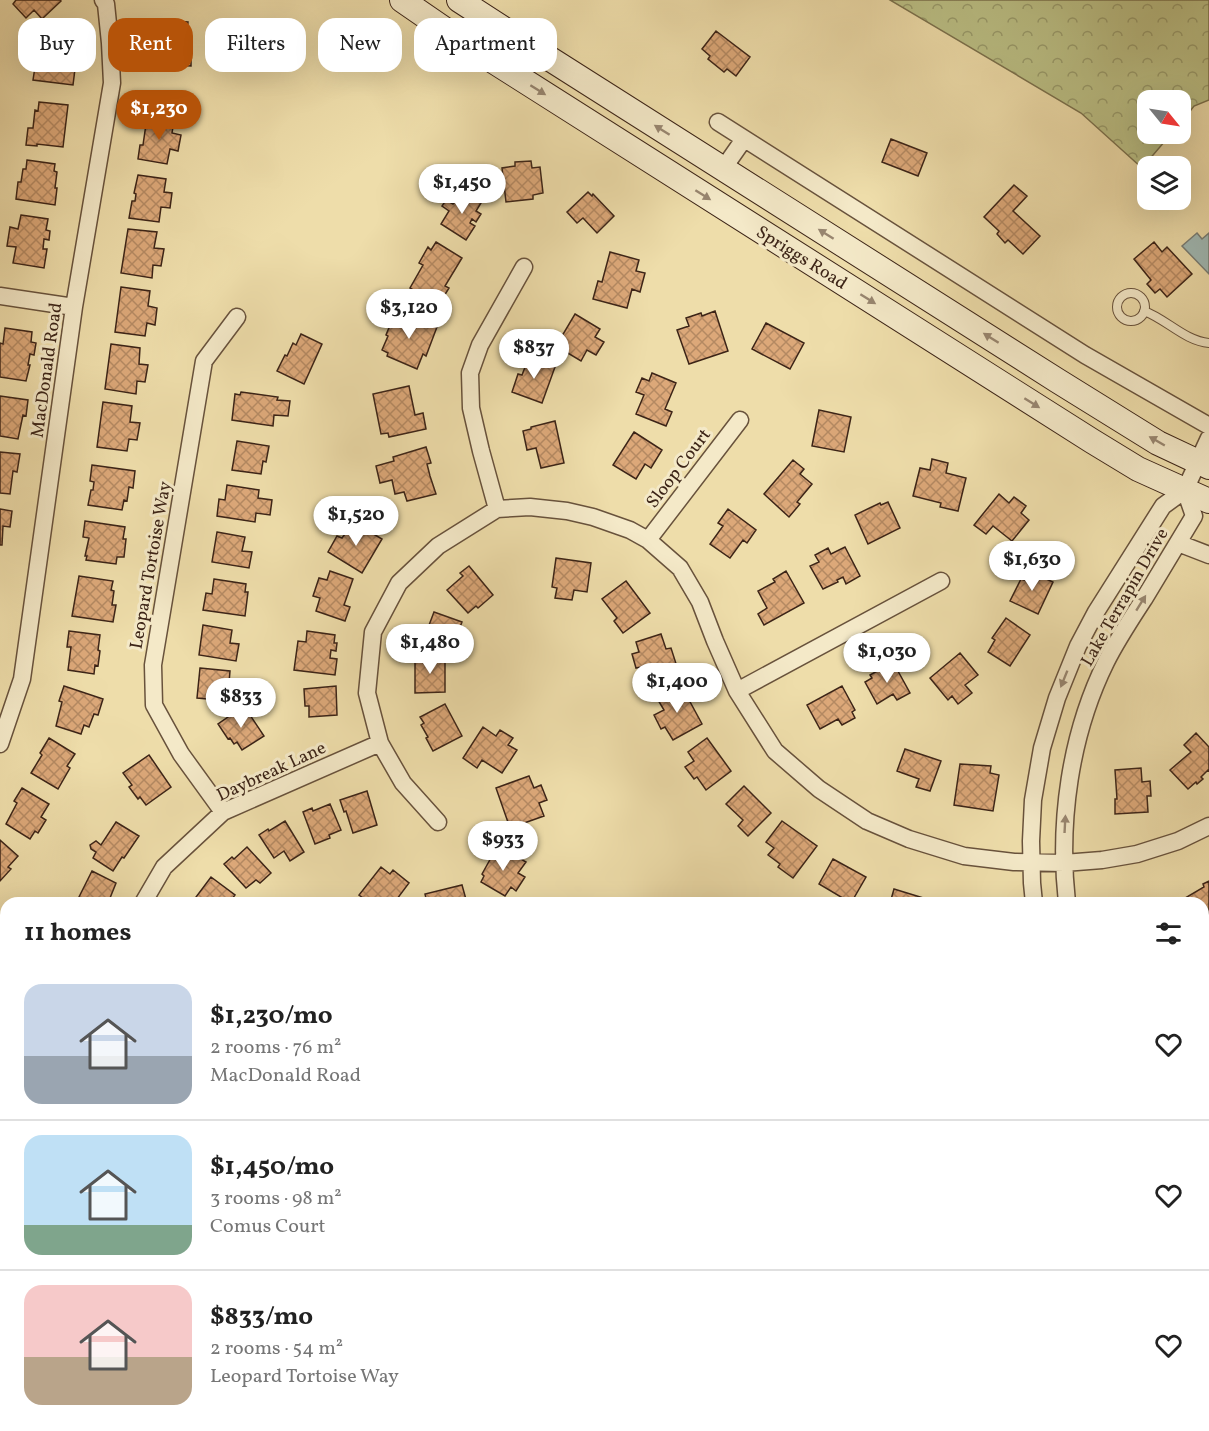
<!DOCTYPE html>
<html lang="en">
<head>
<meta charset="utf-8">
<style>
  body { margin:0; font-family:Vollkorn,serif; background:#f2f2f2; color:#222; height:100vh; display:flex; flex-direction:column; font-size:22px; white-space:nowrap }
  * { box-sizing:border-box; margin:0 }
  p { font-size:20px; color:#767676 }
  .icon { flex:none; width:33px; height:33px; fill:none; stroke:currentColor; stroke-width:2; stroke-linecap:round; stroke-linejoin:round }
  .map { position:relative; flex:1; overflow:hidden }
  .sheet { position:absolute; left:0px; top:897px; width:1209px; height:534px; display:flex; flex-direction:column; background:#fff; border-radius:18px 18px 0 0; box-shadow:0 6px 24px #0002 }
  .sheet>* { flex:none }
  .guide { position:absolute; left:18px; top:18px; width:600px; height:54px; display:flex; gap:12px }
  .needle { width:39px; rotate:120deg }
  .tools { position:absolute; left:1137px; top:90px; display:grid; gap:12px }
  .tools a { display:grid; place-items:center; width:54px; height:54px; border-radius:12px; background:#fff; box-shadow:0 6px 24px #0002; font-size:30px }
  .price { position:absolute; translate:-50% -51px; padding:0 14px; border-radius:21px; background:#fff; color:#222; font-size:20px; line-height:39px; filter:drop-shadow(0 2px 3px #0008) }
  .price::after { content:''; position:absolute; left:50%; top:36px; width:18px; height:14px; margin-left:-9px; background:inherit; clip-path:polygon(0 0,100% 0,50% 100%) }
  .price.on { background:#b45309; color:#fff }
  ul { padding:0; list-style:none }
  li { display:flex; align-items:center; gap:18px; height:150px; padding:0 24px }
  li+li { border-top:2px solid #e0e0e0 }
  li span { display:grid; place-items:center; flex:none; width:168px; height:120px; border-radius:18px; color:#555 }
  li>.icon { margin-inline-start:auto }
  span .icon { width:72px; height:72px; fill:#fffc; stroke-width:1 }
  li b { font-size:26px }
  h2 { display:flex; justify-content:space-between; align-items:center; height:72px; padding:0 24px; font-size:26px }
  .pill { padding:0 21px; border-radius:18px; background:#fff; box-shadow:0 6px 24px #0002; font-size:21px; line-height:54px }
  .pill.on { background:#b45309; color:#fff }
  .map>svg:first-child { display:block }
</style>
</head>
<body>
<div class="map">
<svg width="1209" height="1431" viewBox="0 0 1209 1431">
  <defs>
    <pattern id="forest-crowns" width="20" height="18" patternUnits="userSpaceOnUse" patternTransform="scale(1.5)"><rect width="20" height="18" fill="#bbc086"/><path d="M2 6a3 3 0 1 1 6 0M12 15a3 3 0 1 1 6 0" fill="none" stroke="#999c6d"/></pattern>
    <pattern id="building-cross-hatch" width="8" height="8" patternUnits="userSpaceOnUse" patternTransform="scale(1.5)"><rect width="8" height="8" fill="#dca879"/><path d="M0 0l8 8M0 8l8-8" fill="none" stroke="#b48962"/></pattern>
  </defs>
  <rect width="100%" height="100%" fill="#eda"/>
  <filter id="stains"><feTurbulence type="fractalNoise" baseFrequency=".00333" numOctaves="4"/><feColorMatrix values="0 0 0 0 .2 0 0 0 0 .09 0 0 0 0 .02 0 0 0 .5 -.17"/></filter>
  <radialGradient id="worn" r=".72"><stop offset=".6" stop-color="#630" stop-opacity="0"/><stop offset="1" stop-color="#630" stop-opacity=".3"/></radialGradient>
  <!-- forest -->
  <path fill="url(#forest-crowns)" stroke="#7c724e" stroke-width="1.5" d="M890 0H1209V100L1194 106 1181 123 1180 100H1148V134H1171L1142 168 1081 113Z"/>
  <!-- water -->
  <path fill="#9fb9b5" stroke="#777d76" stroke-width="1.5" d="M1197 233 1202 239 1209 233V274L1182 246Z"/>
  <!-- building -->
  <path fill="url(#building-cross-hatch)" stroke="#3c2417" stroke-width="1.5" d="M16 0H60L61 1 42 19 34 10 26 18 13 4Z
    M159 20 188 22 186 51 191 52V66L152 64 153 43 158 44Z
    M716 31 750 57 736 76 727 69 724 72 708 59 710 56 702 49Z
    M39 41 72 46 69 67 75 69 73 85 33 80Z
    M39 102 68 105 63 147 37 144V146L26 145 28 128H33L35 110 38 111Z
    M147 117 174 121 172 133 181 135 178 151 170 149 167 164 138 159 140 145H143Z
    M891 139 927 153 918 176 882 162Z
    M27 160 55 164 54 171 57 172 55 188H57L55 205 16 199 18 182H21L23 169H26Z
    M531 161 532 168 540 167 543 193 533 195V199L506 202 502 168 515 166V162Z
    M138 175 166 179 164 192 172 193 170 208 161 207 159 222 129 218 132 201H135L136 194 134 193Z
    M1014 185 1027 196 1013 211 1040 236 1023 254 1008 240 1005 243 997 234 999 231 984 217Z
    M462 191 481 203 476 211 481 214 476 222 472 219 470 223 475 226 466 240 441 224 449 211 442 206 446 200 453 204Z
    M588 192 592 196 593 194 614 216 597 233 583 218 577 223 567 212Z
    M21 215 48 219 46 230 50 231 49 240 44 239 43 249H47L44 268 13 263 16 247 7 246 10 227 18 229Z
    M128 229 157 232 154 248 164 249 161 266 153 265 152 278 121 273Z
    M436 242 462 258 445 286 449 288 438 306 410 288 423 265 419 263 428 247 431 250Z
    M1154 242 1162 252 1167 247 1192 274 1167 297 1160 289 1155 293 1147 284 1151 280 1134 259Z
    M610 252 639 260 636 271 645 273 640 292 632 289 627 308 593 299 598 281 602 282Z
    M121 287 150 291 148 306 157 308 155 325 147 323 145 336 115 332Z
    M396 311 437 327 426 356 423 354 417 369 387 356 388 353 382 350 388 336 386 335Z
    M715 311 728 351 689 364 677 330 689 326 686 318 701 313 702 316Z
    M575 314 600 329 595 337 604 342 596 355 587 350 581 361 556 346Z
    M766 323 804 343 790 369 752 349Z
    M5 328 32 332 31 342 36 343 34 355 30 354 28 365H30L26 381 0 377V343L3 344Z
    M301 334 322 344 304 384 277 371 285 355 287 356 293 343 296 345Z
    M111 344 140 348 139 364 148 365 145 382 137 381 136 394 105 389Z
    M529 357 555 367 542 403 512 392 518 374 522 375Z
    M652 373 676 383 665 409 672 412 666 426 636 414 644 395 636 392 642 378 649 381Z
    M409 386 415 415 423 413 426 429 389 437 388 433 381 434 373 394Z
    M241 392 278 397 277 400 290 401 288 416 274 415 273 426 232 420 235 394 240 395Z
    M0 396 28 400 26 416 23 415 18 439 0 436Z
    M103 402 132 406 130 422 140 423 137 440 129 439 127 451 97 447Z
    M819 410 851 417 844 452 812 446Z
    M555 421 564 463 541 468 536 448 527 450 523 431 531 429V427Z
    M634 432 662 450 651 468 645 464 636 479 613 465Z
    M237 441 269 446 266 462 263 461 261 474 232 470Z
    M426 447 431 463 427 464 430 476 436 494 407 501 404 492 395 494 392 480 380 483 376 466 394 461 393 457Z
    M0 452 20 454 17 472 13 471 10 494 0 493Z
    M932 459 948 463 946 473 966 478 958 511 940 507 941 503 913 496 920 468 930 470Z
    M793 460 804 469 800 474 812 484 797 502 800 504 789 517 764 494Z
    M92 465 135 471 133 488 129 487 127 501 124 500 122 510 88 505 91 490H93L94 482 90 481Z
    M227 485 259 490 258 498 272 500 270 515 256 513 255 522 217 516 219 499 225 500Z
    M999 494 1009 503 1014 497 1026 506 1021 513 1029 520 1012 541 993 526 986 534 974 525Z
    M888 502 900 528 868 544 855 515 880 503 881 505Z
    M0 509 12 511 10 527 3 526 2 545H0Z
    M728 509 756 530 747 543 743 540 730 558 710 544 723 526 718 523Z
    M85 521 125 527 123 539H126L124 557H117L116 564 86 560 87 556H85L89 538 83 537Z
    M355 523 382 539 362 573 328 552 337 536 342 538 348 530 351 531Z
    M217 532 245 537 242 551 252 552 249 568 212 562Z
    M845 547 860 576 846 584 843 577 837 580 838 582 823 589 810 566 819 562 815 555 828 548 831 554Z
    M556 558 591 563 587 592 574 590 572 600 555 598 557 588 552 587Z
    M469 566 493 595 478 608 476 606 468 613 447 590 463 576 460 573Z
    M330 571 353 579 344 605 350 607 345 621 316 611 320 598 313 596 319 578 327 580Z
    M786 571 804 603 764 625 758 614 767 608 758 591 775 582 773 579Z
    M1029 571 1053 582 1038 614 1010 601 1021 579 1024 580Z
    M79 576 113 581 111 590 114 591 112 605H116L113 622 72 616Z
    M214 579 246 584 245 592H248L245 616 203 610 206 593 212 594Z
    M626 581 650 613 623 633 614 621 617 618 602 599Z
    M434 612 462 622 451 651 423 641Z
    M1006 618 1030 635 1010 666 988 652 995 640 992 638Z
    M203 625 232 630 230 643 239 644 236 661 199 655Z
    M69 631 100 635 98 650 100 651 98 666 95 665 94 674 68 670 71 647H67Z
    M307 631 335 635 334 643H337L336 651 331 650 330 658 337 659 335 675 294 670 298 641 306 642Z
    M661 634 666 649 671 648 679 673 651 682 645 666 636 668 632 654 639 652 636 642Z
    M960 653 978 675 965 685 972 693 958 704 952 696 948 700 930 678Z
    M445 657V692L415 693V658Z
    M893 662 910 693 897 700 893 694 877 704 865 682 872 678 870 675Z
    M200 668 230 671 229 683 232 684 230 701 197 698Z
    M64 686 103 699 98 715 94 714 89 727 84 725 81 734 56 726 62 702 59 701Z
    M336 686 337 715 309 717V706H305L304 689Z
    M842 686 855 710 852 712 855 718 842 725 838 719 820 729 807 705Z
    M682 687 702 724 673 740 665 727 661 729 654 715 664 710 658 700Z
    M445 704 462 736 433 751 426 738 428 737 421 725 424 723 420 717Z
    M244 706 264 736 242 750 237 742 234 744 230 738 228 739 218 724Z
    M483 727 496 736 500 730 513 738 508 745 517 750 502 773 482 760 477 768 463 758Z
    M1196 733 1209 747V771L1208 770 1201 777 1203 779 1197 784 1196 782 1188 789 1170 770 1191 752 1184 745Z
    M49 738 75 754 67 766 70 768 58 789 31 773 42 755 40 753Z
    M707 738 731 771 706 790 697 777 694 779 685 767 694 761 688 752Z
    M905 749 941 761 930 791 916 787 919 779 897 771Z
    M149 755 171 787 146 805 140 797 138 799 129 787 132 785 123 773Z
    M960 764 991 766 990 773 999 775 993 811 954 805Z
    M1141 768 1142 782 1150 781 1151 796H1147L1148 812 1115 814V799H1117L1115 770Z
    M529 776 534 788 541 785 547 800 539 803 544 816 510 828 496 788Z
    M744 786 771 813 748 836 738 826 743 820 726 804Z
    M22 788 49 804 41 817 46 820 38 833 35 831 30 839 6 824 17 803 14 801Z
    M367 791 377 825 353 833 346 811 344 812 340 800Z
    M330 804 341 830 329 835 330 838 315 844 303 812 312 808 313 811Z
    M285 821 304 852 290 861 284 851 274 858 259 835 268 829 269 831Z
    M782 821 817 846 793 878 778 867 780 864 768 855 774 848 766 842Z
    M116 822 139 836 124 858 122 857 113 871 93 858 96 852 91 849 90 845 96 841 101 845Z
    M0 840 18 856 8 867 11 869 0 881Z
    M247 847 271 873 260 883 256 880 246 888 224 864 232 857 234 859Z
    M497 847 501 849 502 848 526 862 518 873 525 877 516 891 511 887 505 896 481 882 484 876 482 874Z
    M833 859 866 877 851 903 819 884Z
    M381 867 390 874 393 870 409 883 394 903H370L359 895Z
    M92 871 116 883 108 903H76Z
    M211 877 235 895 229 903H196L193 901Z
    M1209 881V915L1203 918V903H1181L1180 901 1204 887 1203 884Z
    M462 885 467 903H427L425 894Z
    M894 889 930 900 929 903H890Z
    M1203 1063H1209V1091L1203 1090Z
    M3 1068 6 1070V1111L0 1108V1075Z
    M0 1119 6 1122V1129L0 1143Z
    M1203 1321 1209 1323V1356L1205 1366 1203 1365Z
    M0 1387 6 1399V1415L0 1418Z
    M352 1425H372L379 1429 381 1426 387 1429 386 1431H348Z"/>
  <g fill="none" stroke-linecap="round" stroke-linejoin="round">
    <defs>
      <path id="service" d="M1117 307a14 14 0 1 1 28 0a14 14 0 1 1-28 0Z
        M1144 311C1166 319 1185 341 1209 343"/>
      <path id="minor" d="M718 122 1085 355 1209 426
        M723 169 744 139
        M0 296 74 307
        M497 509 481 451 471 408 470 373 480 345 524 267
        M648 540 740 420
        M1178 543 1209 555
        M737 691 941 581
        M0 744 22 679 74 307 112 83 110 43 106 4 103 0
        M223 812 181 754 154 705 153 665 204 361 237 317
        M438 822 403 783 380 743 367 693 373 632 399 583 438 546 497 509 530 507 567 511 593 517 630 530 648 540 680 568 700 602 715 641 737 691 775 751 819 789 867 821 909 839 964 856 1014 862 1064 863 1102 860 1137 854 1178 841 1209 826
        M143 903 164 867 223 812 380 743
        M1034 903 1032 883 1031 841 1033 800 1042 748 1057 698 1078 646 1096 612 1163 506 1185 490 1209 438
        M1067 903C1058 822 1070 735 1106 662 1117 640 1131 619 1144 599 1161 571 1177 544 1194 516L1185 490
        M1203 1135 1209 1136
        M60 1425 64 1431
        M458 1425 467 1431
        M667 1425 688 1431
        M763 1425 767 1431
        M831 1425 835 1431
        M648 1431 650 1425
        M717 1431 727 1429 734 1425
        M993 1431 1002 1425"/>
      <path id="secondary" d="M402 0 460 40 1092 441 1138 469 1209 501
        M459 0 547 57 1058 381 1158 443 1209 467"/>
    </defs>
    <!-- service casing -->
    <use href="#service" stroke="#68523c" stroke-width="10"/>
    <!-- minor casing -->
    <use href="#minor" stroke="#68523c" stroke-width="19"/>
    <!-- secondary casing -->
    <use href="#secondary" stroke="#3c2417" stroke-width="26"/>
    <!-- service -->
    <use href="#service" stroke="#f4e9c8" stroke-width="8"/>
    <!-- minor -->
    <use href="#minor" stroke="#f4e9c8" stroke-width="16"/>
    <!-- secondary -->
    <use href="#secondary" stroke="#f4e9c8" stroke-width="24"/>
  </g>
  <!-- one-way arrows -->
  <defs><path id="oneway-solid" d="M-6-.8H1V-3.2L6.5 0L1 3.2V.8H-6Z" transform="scale(1.5)"/></defs>
  <g fill="#988670">
    <use href="#oneway-solid" transform="translate(538 90) rotate(32)"/>
    <use href="#oneway-solid" transform="translate(662 130) rotate(-148)"/>
    <use href="#oneway-solid" transform="translate(703 195) rotate(32)"/>
    <use href="#oneway-solid" transform="translate(826 234) rotate(-148)"/>
    <use href="#oneway-solid" transform="translate(868 299) rotate(32)"/>
    <use href="#oneway-solid" transform="translate(991 338) rotate(-148)"/>
    <use href="#oneway-solid" transform="translate(1032 403) rotate(32)"/>
    <use href="#oneway-solid" transform="translate(1157 441) rotate(-150)"/>
    <use href="#oneway-solid" transform="translate(1141 603) rotate(-58)"/>
    <use href="#oneway-solid" transform="translate(1064 679) rotate(112)"/>
    <use href="#oneway-solid" transform="translate(1065 824) rotate(-87)"/>
  </g>
  <g text-anchor="middle" stroke-width="6" stroke-linejoin="round" paint-order="stroke">
    <!-- street labels -->
    <g font-size="18" fill="#3c2417" stroke="#f4e9c8">
      <text transform="translate(802 257) rotate(32)" y="6">Spriggs Road</text>
      <text transform="translate(46 370) rotate(-82)" y="6">MacDonald Road</text>
      <text transform="translate(678 468) rotate(-53)" y="6">Sloop Court</text>
      <text transform="translate(150 565) rotate(-80)" y="6">Leopard Tortoise Way</text>
      <text transform="translate(1124 597) rotate(-60)" y="6">Lake Terrapin Drive</text>
      <text transform="translate(271 771) rotate(-25)" y="6">Daybreak Lane</text>
    </g>
  </g>
  <rect width="100%" height="100%" filter="url(#stains)"/>
  <rect width="100%" height="100%" fill="url(#worn)"/>
</svg>
<div class="tools">
<a><svg class="needle" viewBox="-14 -14 28 28"><path d="M0-13l5 13h-10z" fill="#e53935"/><path d="M0 13l5-13h-10z" fill="#767676"/></svg></a>
<a><svg class="icon" aria-label="layers" viewBox="0 0 24 24"><path d="M12 4l9 5-9 5-9-5zM3 14l9 5 9-5"/></svg></a>
</div>
<b class="price on" style="left:159px;top:141px">$1,230</b>
<b class="price" style="left:462px;top:215px">$1,450</b>
<b class="price" style="left:409px;top:340px">$3,120</b>
<b class="price" style="left:534px;top:380px">$837</b>
<b class="price" style="left:356px;top:547px">$1,520</b>
<b class="price" style="left:1032px;top:592px">$1,630</b>
<b class="price" style="left:430px;top:675px">$1,480</b>
<b class="price" style="left:887px;top:684px">$1,030</b>
<b class="price" style="left:677px;top:714px">$1,400</b>
<b class="price" style="left:241px;top:729px">$833</b>
<b class="price" style="left:503px;top:872px">$933</b>
<div class="guide">
<a class="pill">Buy</a>
<a class="pill on">Rent</a>
<a class="pill">Filters</a>
<a class="pill">New</a>
<a class="pill">Apartment</a>
</div>
<section class="sheet">
<h2>11 homes<svg class="icon" aria-label="filters" viewBox="0 0 24 24"><path d="M4 7h16M4 17h16"/><circle cx="9" cy="7" r="2"/><circle cx="15" cy="17" r="2"/></svg></h2>
<ul>
<li><span style="background:linear-gradient(#c9d6e8 60%,#9aa5b1 0)"><svg class="icon" aria-label="home" viewBox="0 0 24 24"><path d="M3 11l9-7 9 7M6 9v11h12V9"/></svg></span><div><b>$1,230/mo</b><p>2 rooms · 76 m²</p><p>MacDonald Road</p></div><svg class="icon" aria-label="heart" viewBox="0 0 24 24"><path d="M12 20l-8-8c-3-5 5-10 8-4 3-6 11-1 8 4z"/></svg></li>
<li><span style="background:linear-gradient(#bfe0f5 75%,#7fa58c 0)"><svg class="icon" aria-label="home" viewBox="0 0 24 24"><path d="M3 11l9-7 9 7M6 9v11h12V9"/></svg></span><div><b>$1,450/mo</b><p>3 rooms · 98 m²</p><p>Comus Court</p></div><svg class="icon" aria-label="heart" viewBox="0 0 24 24"><path d="M12 20l-8-8c-3-5 5-10 8-4 3-6 11-1 8 4z"/></svg></li>
<li><span style="background:linear-gradient(#f6c9c9 60%,#b9a48a 0)"><svg class="icon" aria-label="home" viewBox="0 0 24 24"><path d="M3 11l9-7 9 7M6 9v11h12V9"/></svg></span><div><b>$833/mo</b><p>2 rooms · 54 m²</p><p>Leopard Tortoise Way</p></div><svg class="icon" aria-label="heart" viewBox="0 0 24 24"><path d="M12 20l-8-8c-3-5 5-10 8-4 3-6 11-1 8 4z"/></svg></li>
</ul>
</section>
</div>
</body>
</html>
